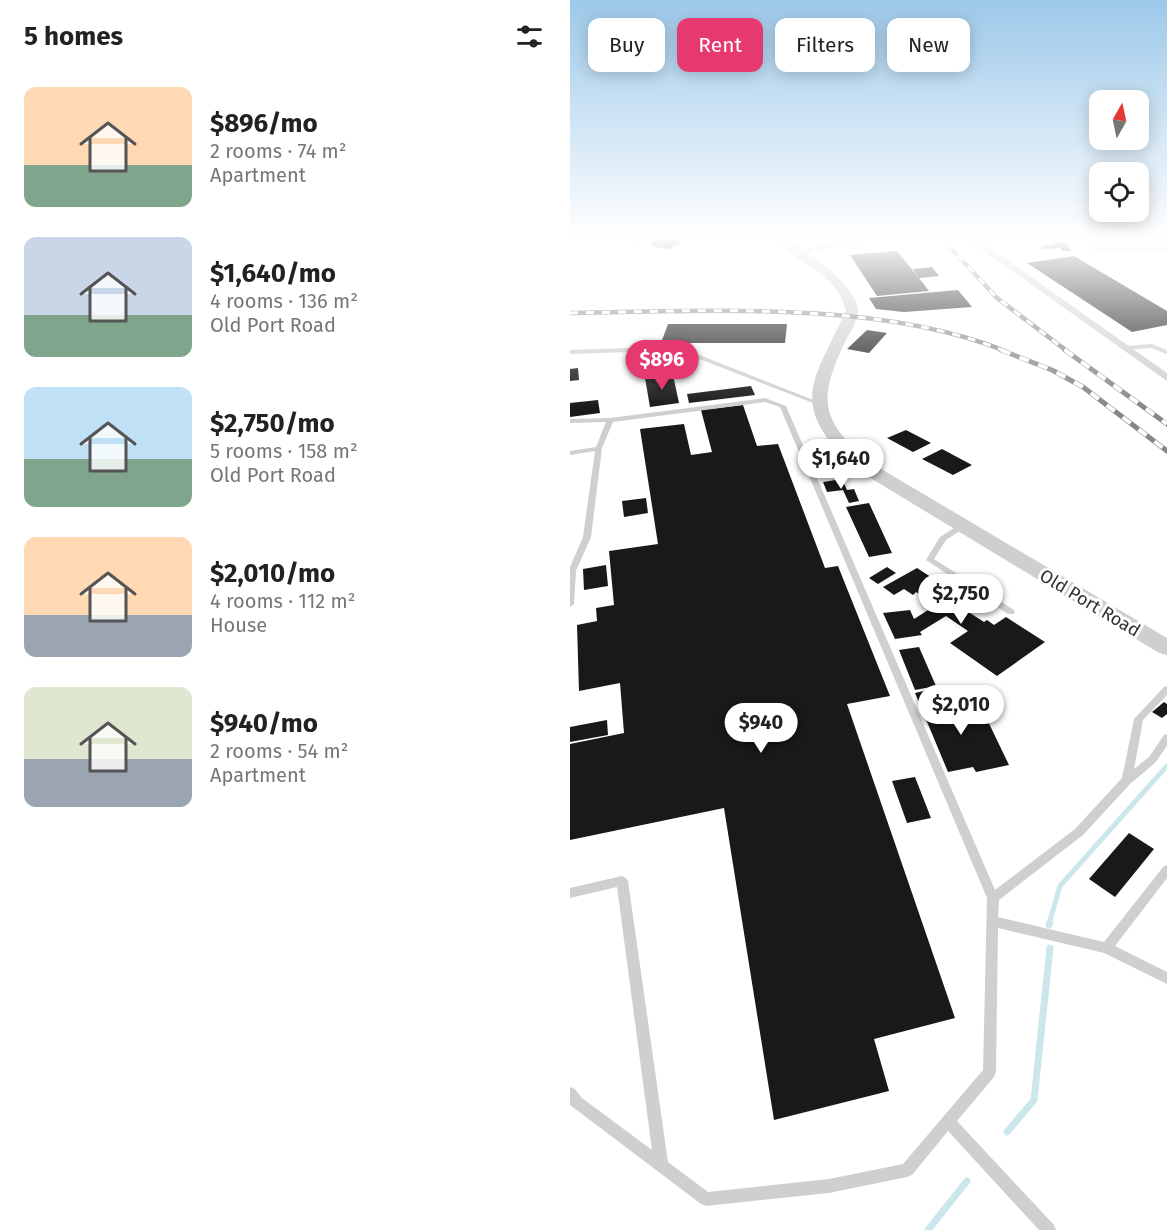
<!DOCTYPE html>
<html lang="en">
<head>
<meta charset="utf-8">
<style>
  body { margin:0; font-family:"Fira Sans",sans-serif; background:#f2f2f2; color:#222; height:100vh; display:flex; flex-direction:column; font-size:22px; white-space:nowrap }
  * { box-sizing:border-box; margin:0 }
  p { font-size:20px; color:#767676 }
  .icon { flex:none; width:33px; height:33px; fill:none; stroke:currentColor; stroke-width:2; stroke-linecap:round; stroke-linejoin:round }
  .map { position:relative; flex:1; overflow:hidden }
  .panel { display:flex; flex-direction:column; background:#fff; width:570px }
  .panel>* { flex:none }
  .top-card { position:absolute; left:18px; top:18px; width:489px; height:54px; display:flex; gap:12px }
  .needle { width:39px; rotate:9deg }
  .controls { position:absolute; left:519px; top:90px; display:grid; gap:12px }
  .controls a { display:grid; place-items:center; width:60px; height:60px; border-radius:12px; background:#fff; box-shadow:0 3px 15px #0003; font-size:30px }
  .price { position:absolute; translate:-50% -51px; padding:0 14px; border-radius:21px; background:#fff; color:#222; font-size:20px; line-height:39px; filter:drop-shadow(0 2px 3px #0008) }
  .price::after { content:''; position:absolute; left:50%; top:36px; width:18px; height:14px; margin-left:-9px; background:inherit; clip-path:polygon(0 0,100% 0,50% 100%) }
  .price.on { background:#e53970; color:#fff }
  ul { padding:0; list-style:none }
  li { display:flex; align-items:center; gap:18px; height:150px; padding:0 24px }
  li span { display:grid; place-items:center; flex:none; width:168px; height:120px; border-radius:12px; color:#555 }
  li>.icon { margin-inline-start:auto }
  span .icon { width:72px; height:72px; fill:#fffc; stroke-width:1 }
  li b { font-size:26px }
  h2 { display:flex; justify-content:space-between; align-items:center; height:72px; padding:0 24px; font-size:26px }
  .tag { padding:0 21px; border-radius:12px; background:#fff; box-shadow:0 3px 15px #0003; font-size:21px; line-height:54px }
  .tag.on { background:#e53970; color:#fff }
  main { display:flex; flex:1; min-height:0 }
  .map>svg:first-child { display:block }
</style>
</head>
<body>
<main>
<section class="panel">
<h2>5 homes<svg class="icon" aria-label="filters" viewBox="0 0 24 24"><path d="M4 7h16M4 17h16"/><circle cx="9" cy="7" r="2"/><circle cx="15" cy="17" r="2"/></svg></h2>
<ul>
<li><span style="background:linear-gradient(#ffd9b3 65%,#7fa58c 0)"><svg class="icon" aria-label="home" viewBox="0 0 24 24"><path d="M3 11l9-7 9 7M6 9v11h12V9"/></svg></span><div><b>$896/mo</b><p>2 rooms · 74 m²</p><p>Apartment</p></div></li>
<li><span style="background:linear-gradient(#c9d6e8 65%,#7fa58c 0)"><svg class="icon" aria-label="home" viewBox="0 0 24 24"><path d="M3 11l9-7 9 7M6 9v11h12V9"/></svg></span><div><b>$1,640/mo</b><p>4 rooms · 136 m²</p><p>Old Port Road</p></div></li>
<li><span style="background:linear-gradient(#bfe0f5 60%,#7fa58c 0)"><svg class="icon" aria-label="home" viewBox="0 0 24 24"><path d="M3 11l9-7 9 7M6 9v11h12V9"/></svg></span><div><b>$2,750/mo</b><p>5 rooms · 158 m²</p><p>Old Port Road</p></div></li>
<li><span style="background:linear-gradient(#ffd9b3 65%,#9aa5b1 0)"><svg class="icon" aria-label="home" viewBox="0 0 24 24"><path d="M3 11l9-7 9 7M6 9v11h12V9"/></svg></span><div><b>$2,010/mo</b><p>4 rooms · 112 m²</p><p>House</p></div></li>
<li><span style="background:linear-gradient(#dfe7d0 60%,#9aa5b1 0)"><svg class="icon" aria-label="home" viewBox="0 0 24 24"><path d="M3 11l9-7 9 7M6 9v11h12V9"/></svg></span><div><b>$940/mo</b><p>2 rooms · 54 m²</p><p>Apartment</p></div></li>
</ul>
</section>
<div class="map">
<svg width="597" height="1230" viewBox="0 0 597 1230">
  <rect width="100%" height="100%" fill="#fff"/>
  <!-- water -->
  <path fill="#cbe7eb" d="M521 236H597V252L521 251 515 241Z"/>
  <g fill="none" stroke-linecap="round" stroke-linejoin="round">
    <!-- stream-far1 -->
    <path stroke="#cbe7eb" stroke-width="5" d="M479 924 490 886 597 766"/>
    <!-- stream -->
    <path stroke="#cbe7eb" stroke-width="7" d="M479 925 480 922
      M437 1132 464 1100 480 948
      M358 1230 397 1181"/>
  </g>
  <!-- building -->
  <path fill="#191919" d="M54 236H87L66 241 58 240Z
    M92 239H106L111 244 97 249 81 246 83 241Z
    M483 242H494L502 251H492L490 248 473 249 471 246 486 245Z
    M327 251 349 278 359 291 307 296 280 255Z
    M504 256 597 311V325L562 332 457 263Z
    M362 267 369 276 349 278 343 269Z
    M388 290 402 307 334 312 306 309 299 298Z
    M98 324H217L215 343H91Z
    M297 330 317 333 299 353 277 349Z
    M8 368 9 380 0 381V369Z
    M103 375 109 403 80 407 75 378Z
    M181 386 185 395 119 403 117 394Z
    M28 400 30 413 0 417V403Z
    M173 405 187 446 208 444 255 568 268 566 320 696 277 704 385 1018 304 1039 319 1091 204 1120 154 808 0 840V744L54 733 50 683 9 691 7 625 27 621 26 608 44 605 39 551 88 544 70 429 114 424 121 455 142 452 131 410Z
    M336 430 361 443 343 452 317 438Z
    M372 449 402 465 383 475 352 459Z
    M272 479 277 490 284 489 289 501 279 503 273 490 257 492 253 482Z
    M76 498 78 513 54 517 52 501Z
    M299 503 322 553 299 557 276 507Z
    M36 565 38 586 14 590 13 569Z
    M317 567 326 573 308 584 299 578Z
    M347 568 367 581 361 584 371 591 376 588 396 601 389 606 414 622 417 620 424 625 436 617 475 642 427 676 380 643 398 631 376 616 350 632 352 635 325 639 313 613 340 610 344 619 363 607 356 602 359 601 346 592 343 595 334 589 324 595 313 587Z
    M349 647 366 686 345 690 329 650Z
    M367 688 379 715 412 709 439 765 406 772 403 767 378 772 345 693Z
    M594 702 597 704V714L592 718 582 712Z
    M37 720 38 735 0 742V727Z
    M345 777 361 818 337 823 322 781Z
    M559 833 584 849 545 897 519 879Z"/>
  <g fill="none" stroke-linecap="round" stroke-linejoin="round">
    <!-- service -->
    <path fill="#cfcfcf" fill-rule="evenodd" d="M582 344 597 350V354L581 348 554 350 551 348 554 346Z
      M59 348 122 352 251 403 246 404 119 355 59 352 0 354V350Z
      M195 398 216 406 425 890 505 829 552 778 564 719 594 687 597 686V695L573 720 564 769 579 757 594 735 597 734V746L585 763 561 783 513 835 429 900 428 917 534 942 593 867 597 865V878L545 946 597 972V984L534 953 428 928 426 1072 424 1077 387 1121 484 1225 486 1230H469L378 1131 342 1175 337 1177 259 1193 136 1206 131 1204 0 1105V1087L5 1089 12 1098 82 1150 47 887 0 898V888L52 876 56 878 58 881 98 1162 138 1192 259 1179 333 1164 413 1070 417 898 210 407 195 402 43 422 32 448 21 537 6 571 4 604 0 607V567L13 537 25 451 0 455V451L26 447 36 422 0 423V419L40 418Z
      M390 524H393L397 526 376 540 364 559 444 610 445 612 444 614H438L356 560 370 537Z"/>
    <!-- minor -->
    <path fill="#cfcfcf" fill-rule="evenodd" d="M299 236H318L225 255 221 252Z
      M393 236H403L597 373V381Z"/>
    <!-- tertiary -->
    <path fill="#cfcfcf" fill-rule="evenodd" d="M198 236C202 236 208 235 211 237 230 244 290 288 288 311 288 321 278 335 274 344 248 400 251 419 296 460L597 638V655L589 653 284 468C218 404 242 383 276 311 267 271 223 262 198 236Z"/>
    <defs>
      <path id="rail-far1" d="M376 243 427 298 497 351
        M0 313C135 311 308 300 435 351"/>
      <path id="rail" d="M431 350 482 370 513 387 597 451
        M495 350 597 424"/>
    </defs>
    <!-- rail-far1 casing -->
    <use href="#rail-far1" stroke="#878787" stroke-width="4.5"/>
    <!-- rail casing -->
    <use href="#rail" stroke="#878787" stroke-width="5"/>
    <!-- rail-far1 -->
    <use href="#rail-far1" stroke="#fff" stroke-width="3" stroke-dasharray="8" stroke-linecap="butt"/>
    <!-- rail -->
    <use href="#rail" stroke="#fff" stroke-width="4" stroke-dasharray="10" stroke-linecap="butt"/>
  </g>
  <!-- sky -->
  <linearGradient id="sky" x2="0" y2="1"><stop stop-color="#9cc8e9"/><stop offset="0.58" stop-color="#fff"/><stop offset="1" stop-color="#fff" stop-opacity="0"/></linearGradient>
  <rect width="597" height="408" fill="url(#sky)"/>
  <g text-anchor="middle" stroke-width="6" stroke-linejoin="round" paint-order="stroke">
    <!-- street labels -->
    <g font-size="18" fill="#323232" stroke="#fff">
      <text transform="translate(520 603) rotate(31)" y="6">Old Port Road</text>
    </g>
  </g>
</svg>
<div class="controls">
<a><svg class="needle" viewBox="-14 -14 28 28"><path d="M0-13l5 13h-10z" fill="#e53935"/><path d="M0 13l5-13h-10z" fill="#767676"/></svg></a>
<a><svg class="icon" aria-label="locate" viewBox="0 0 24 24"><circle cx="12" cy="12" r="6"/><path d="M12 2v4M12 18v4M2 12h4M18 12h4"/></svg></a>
</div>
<b class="price on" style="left:92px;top:391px">$896</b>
<b class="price" style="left:271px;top:490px">$1,640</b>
<b class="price" style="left:391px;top:625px">$2,750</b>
<b class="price" style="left:391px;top:736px">$2,010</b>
<b class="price" style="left:191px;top:754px">$940</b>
<div class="top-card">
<a class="tag">Buy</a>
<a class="tag on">Rent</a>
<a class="tag">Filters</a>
<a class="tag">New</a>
</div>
</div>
</main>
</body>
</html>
